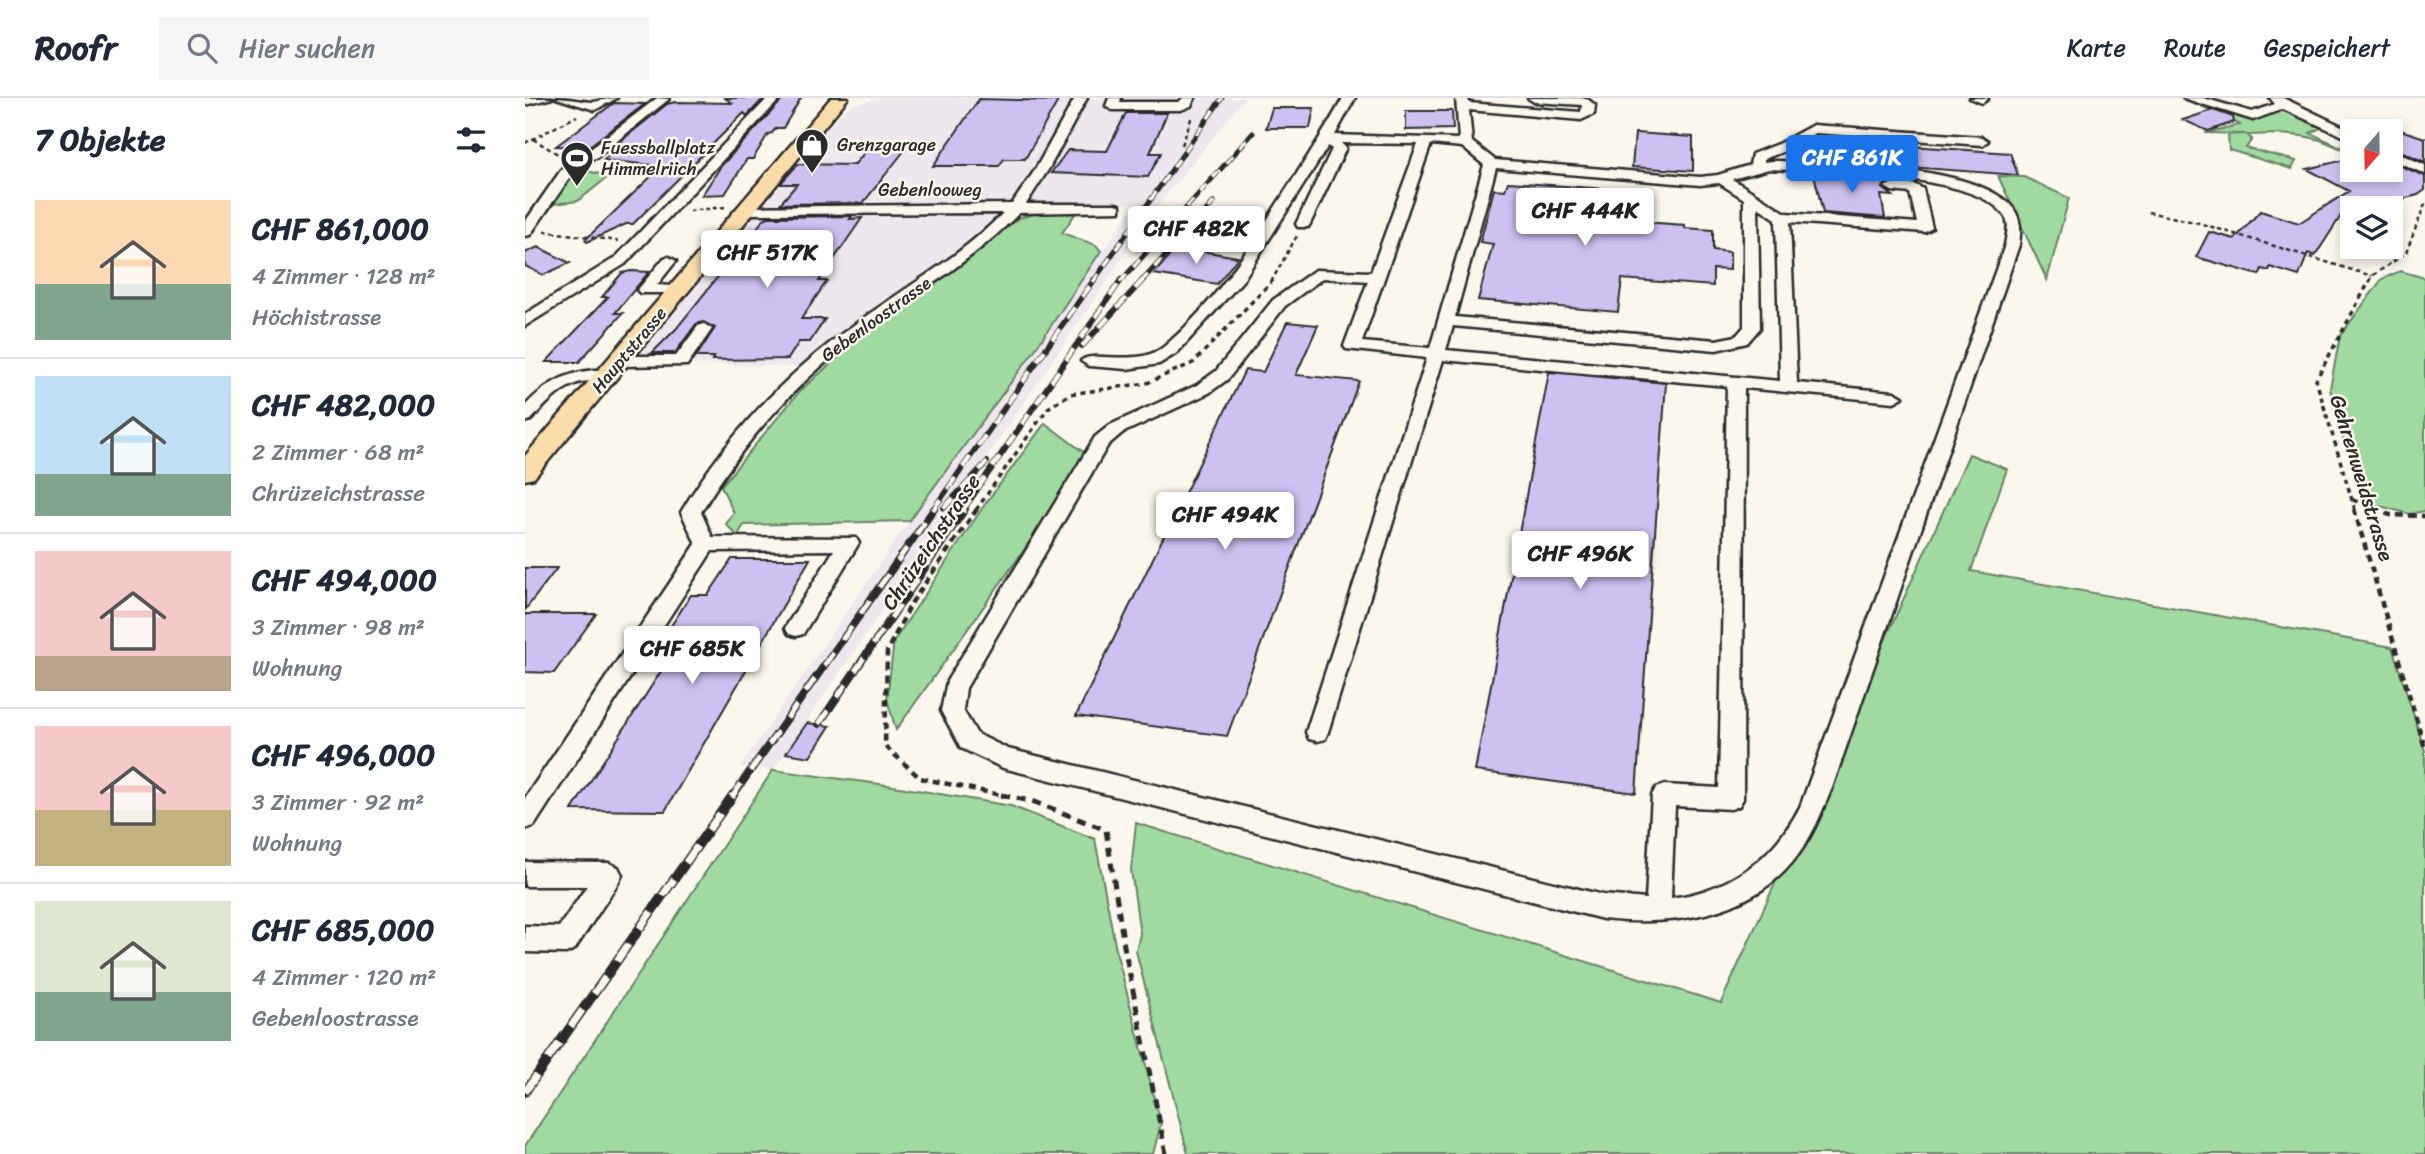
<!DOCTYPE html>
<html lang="de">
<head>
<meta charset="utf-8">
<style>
  body { margin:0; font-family:Sriracha,sans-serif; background:#f6f6f7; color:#1f2937; height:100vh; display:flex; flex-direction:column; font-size:26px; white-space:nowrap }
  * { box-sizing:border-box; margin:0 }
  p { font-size:23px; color:#747a83 }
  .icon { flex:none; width:38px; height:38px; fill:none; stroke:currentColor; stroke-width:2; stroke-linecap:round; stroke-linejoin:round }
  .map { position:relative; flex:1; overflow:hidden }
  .panel { display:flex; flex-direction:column; background:#fff; width:525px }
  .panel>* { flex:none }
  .needle { width:46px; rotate:200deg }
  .tools { position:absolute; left:1815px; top:21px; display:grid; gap:14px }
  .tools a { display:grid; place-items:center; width:63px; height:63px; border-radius:0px; background:#fff; box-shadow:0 4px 10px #0003; font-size:35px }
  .price { position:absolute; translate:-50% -60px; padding:0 16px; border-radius:7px; background:#fff; color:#222; font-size:23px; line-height:46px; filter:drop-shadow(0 2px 4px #0008) }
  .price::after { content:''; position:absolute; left:50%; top:42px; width:21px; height:16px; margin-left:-10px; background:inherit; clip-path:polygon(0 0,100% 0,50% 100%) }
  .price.on { background:#1a73e8; color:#fff }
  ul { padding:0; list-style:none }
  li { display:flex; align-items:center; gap:21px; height:175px; padding:0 35px }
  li+li { border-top:2px solid #e0e1e3 }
  li span { display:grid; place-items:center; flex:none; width:196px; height:140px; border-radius:0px; color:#555 }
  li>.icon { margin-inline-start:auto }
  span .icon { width:84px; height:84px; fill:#fffc; stroke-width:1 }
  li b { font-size:30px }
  h2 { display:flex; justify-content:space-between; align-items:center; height:84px; padding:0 35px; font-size:30px }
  header { display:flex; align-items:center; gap:42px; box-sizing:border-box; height:98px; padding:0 35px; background:#fff; border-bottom:2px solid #e0e1e3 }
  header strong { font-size:33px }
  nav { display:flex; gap:38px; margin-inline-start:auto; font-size:24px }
  .search { width:490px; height:63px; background:#f6f6f7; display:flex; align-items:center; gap:18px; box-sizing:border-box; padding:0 24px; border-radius:0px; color:#747a83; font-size:26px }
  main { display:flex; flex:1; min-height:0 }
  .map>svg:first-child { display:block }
</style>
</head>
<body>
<header>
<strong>Roofr</strong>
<div class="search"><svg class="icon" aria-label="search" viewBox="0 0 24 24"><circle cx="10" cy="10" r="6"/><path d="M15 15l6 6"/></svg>Hier suchen</div>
<nav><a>Karte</a><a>Route</a><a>Gespeichert</a></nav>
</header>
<main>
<section class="panel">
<h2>7 Objekte<svg class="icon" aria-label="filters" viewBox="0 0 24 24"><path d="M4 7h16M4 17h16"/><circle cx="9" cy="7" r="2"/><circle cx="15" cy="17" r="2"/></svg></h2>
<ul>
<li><span style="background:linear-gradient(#ffd9b3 60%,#7fa58c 0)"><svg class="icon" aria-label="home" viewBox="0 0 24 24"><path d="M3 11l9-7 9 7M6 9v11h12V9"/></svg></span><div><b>CHF 861,000</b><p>4 Zimmer · 128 m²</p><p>Höchistrasse</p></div></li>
<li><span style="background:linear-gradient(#bfe0f5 70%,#7fa58c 0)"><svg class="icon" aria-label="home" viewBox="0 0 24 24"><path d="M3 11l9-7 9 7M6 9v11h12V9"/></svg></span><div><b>CHF 482,000</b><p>2 Zimmer · 68 m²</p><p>Chrüzeichstrasse</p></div></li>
<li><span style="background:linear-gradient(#f6c9c9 75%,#b9a48a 0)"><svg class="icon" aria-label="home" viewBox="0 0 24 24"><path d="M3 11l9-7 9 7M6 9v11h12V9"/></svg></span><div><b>CHF 494,000</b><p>3 Zimmer · 98 m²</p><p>Wohnung</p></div></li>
<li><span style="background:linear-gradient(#f6c9c9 60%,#c2b280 0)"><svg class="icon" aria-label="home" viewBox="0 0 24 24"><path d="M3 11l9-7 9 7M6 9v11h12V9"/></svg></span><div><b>CHF 496,000</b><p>3 Zimmer · 92 m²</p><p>Wohnung</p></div></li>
<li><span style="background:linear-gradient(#dfe7d0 65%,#7fa58c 0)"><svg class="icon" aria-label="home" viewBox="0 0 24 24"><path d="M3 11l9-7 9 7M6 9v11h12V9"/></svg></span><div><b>CHF 685,000</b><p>4 Zimmer · 120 m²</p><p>Gebenloostrasse</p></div></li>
</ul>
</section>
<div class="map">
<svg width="1900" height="1056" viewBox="0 0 1900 1056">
  <rect width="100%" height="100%" fill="#fbf7ec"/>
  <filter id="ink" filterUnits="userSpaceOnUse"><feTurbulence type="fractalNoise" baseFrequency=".0143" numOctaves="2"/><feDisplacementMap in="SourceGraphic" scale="14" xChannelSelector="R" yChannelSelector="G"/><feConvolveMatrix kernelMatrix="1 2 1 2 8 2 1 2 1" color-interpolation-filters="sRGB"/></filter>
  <g filter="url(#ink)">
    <!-- built -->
    <path fill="#eee7ee" d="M358 0H720L625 117 589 173 248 672 215 669 384 423 611 106 575 104 573 107 495 114 272 269 108 264 304 28 326 7Z"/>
    <!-- green -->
    <path fill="#a0daa0" stroke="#668266" stroke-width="2" d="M1674 4 1731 21 1753 11 1763 15 1767 14 1798 29 1785 35 1814 48 1827 45V52C1815 53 1806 45 1795 42 1773 35 1745 36 1722 37L1727 41 1721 50 1771 63 1767 71 1704 52 1703 37 1720 36 1680 35 1715 27 1670 5Z
      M53 71 84 78 53 103 20 107Z
      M1473 78 1499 79 1544 100 1522 182Z
      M523 113 550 116 537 135 571 147 576 153 509 253 384 423 219 427 212 438 201 426 209 415 196 388 274 294 347 229 494 120Z
      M1875 173 1900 180V413L1885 416 1839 404 1814 328 1805 291 1815 238 1857 181Z
      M520 325 565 359 371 632 362 601 369 543 458 409Z
      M1444 356 1482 371 1446 473 1867 549 1900 653V1056H663L611 853 615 836 606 772 611 725 1196 905Z
      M248 672 362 687 486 708 570 741 592 857 636 1025 628 1056H0V1048Z"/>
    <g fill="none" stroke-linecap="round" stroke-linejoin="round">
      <!-- stream -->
      <path stroke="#6897a0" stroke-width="4.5" d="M1754 0 1828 33
        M1866 51 1900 66"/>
    </g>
    <!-- building -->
    <path fill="#cec1f2" stroke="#2b2b2b" stroke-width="2" d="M200 0H239L222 18 219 15 108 126H101L62 144 60 142 137 68 78 62 93 50H87L142 6 151 4 207 5Z
      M259 0H276L258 30H251L247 35 243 36 228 61H222L200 96 177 97 196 68Z
      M454 1 533 3 500 61H479L474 68H408Z
      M89 5 120 6 63 49 31 48Z
      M747 10H789L785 30H741Z
      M1688 12 1708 19 1709 24 1683 33 1658 22Z
      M881 13H927L928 31 881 32Z
      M601 15H642L625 55H636L623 79 526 75 543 52 582 53Z
      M1866 29 1900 40V64L1866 49Z
      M1110 35 1168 39V73L1107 69Z
      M1286 41 1485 55 1493 77 1288 62Z
      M346 47 383 48 338 105 255 106 272 86H255L273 66 329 67Z
      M1827 60V72H1866V64L1900 78V92L1893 97 1839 110H1821L1790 158 1783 155 1774 178 1745 169 1744 173 1737 171 1734 177 1671 159 1684 134 1710 141 1735 113 1774 125 1824 93 1782 71Z
      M1289 76 1365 81 1358 90 1368 98 1356 97 1360 120 1298 115Z
      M983 84 1108 93 1105 123 1160 127V130L1188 132V152L1205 154V172L1188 171V188L1097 181 1093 214 953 202 968 146 955 144 969 91 980 92Z
      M327 118 325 121 337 120 294 183H302L276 221H300L285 244H274L263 261 187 262 189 259H171L190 230 178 224 171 226 150 255H127L151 231 239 121 243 119Z
      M13 149 45 165 18 177 0 168V155Z
      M652 149 713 159 692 186 629 176Z
      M106 173 124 174 90 215H98L54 264H21L83 199H77L97 175Z
      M762 224 793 227 771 277 834 283 702 638 551 618 720 272 738 274Z
      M1024 274 1141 285 1111 695 950 673Z
      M207 461H285L140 713 47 712 163 531H144L166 497H183Z
      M0 470H32L0 512Z
      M0 516H71L29 575 0 574Z
      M282 625 305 628 285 659 261 655Z"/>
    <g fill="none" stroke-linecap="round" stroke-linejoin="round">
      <defs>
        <path id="minor" d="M0 0H27L0 7Z
          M31 0C42 0 60 4 68 4 76 3 83 0 92 0L70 12Z
          M132 0 144 1 71 60 57 62 5 137 0 138V124L48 55 63 53Z
          M243 0H256L100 166 0 228V216L90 160Z
          M550 0H562L523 72 501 106H590L595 107V113L494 115C443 168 379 202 322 247 263 293 214 350 176 414L187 439 331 440 334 445 278 536 271 538 264 536 260 530 309 452 187 453 9 728 0 731V700L171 446 156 414C202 338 261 275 333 224 383 188 436 158 478 115L221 116 214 112 216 109 487 106 510 72Z
          M584 0H596L595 4H654L658 0H670L666 8 656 12H587L581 8Z
          M818 0H830L810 37 934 41 931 0H943L944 5 1056 14 1057 7 1009 4 1003 0H1061L1070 7 1069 16 1056 22 944 12 947 44 970 62 1175 79 1193 77 1225 67 1227 56 1255 45 1288 27 1457 39 1463 43 1457 47 1290 35 1265 51 1239 61V64C1254 61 1272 65 1287 65 1339 68 1434 70 1477 100 1495 112 1497 127 1494 147L1307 690C1297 713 1288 737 1273 757 1229 818 1147 829 1078 821L478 670 436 650 416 613 422 583 570 339 585 327 672 287 691 273 748 202 790 172 846 174 893 46 816 45 821 50 785 126 783 129H773L771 126 807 51 803 48 719 181 652 255 634 266 602 271 564 268 556 263C567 251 615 271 641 247 689 206 723 152 756 100 777 67 799 35 818 0ZM906 46 937 49 959 67 905 250 837 244ZM971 70 1175 87 1194 85 1219 101V229L1211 238 1191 242 930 219ZM1244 71C1292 74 1457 74 1481 120 1485 128 1481 139 1480 147L1275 709C1248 761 1205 792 1146 800L1150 708 1206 711 1214 708 1218 701 1219 290 1369 304 1378 299 1369 294 1272 285 1265 124 1400 134 1407 130 1398 91C1390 84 1368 82 1360 89L1367 93 1385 95 1392 125 1261 115 1207 81ZM1233 109 1251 121 1255 283 921 252 928 228 1191 252 1222 245 1235 230ZM798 180 843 183 819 248 821 251 902 260 781 634 784 641 792 643 800 641 803 634 918 262 1202 288 1194 690 1139 687 1131 690 1127 697 1121 801 1078 797 483 651 452 636 438 612 441 590 583 347 597 335 684 295 703 281 760 208Z
          M1445 0H1462L1463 1 1457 5Z
          M1658 0H1678L1727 14 1750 6 1745 0H1758L1827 33V42L1758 11 1728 22Z
          M1866 52 1900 67V76L1866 61Z
          M144 159 151 163 132 187 160 189 163 192 160 195H115L112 192 115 189 139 160Z
          M179 226 187 231 162 267 95 268 87 263 95 258H151L173 228Z
          M69 272H84L92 277C83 287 63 280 50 286 32 293 19 308 6 322L0 324V308C20 286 40 275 69 272Z
          M0 764 84 765 93 769 97 777 93 785 50 851 41 855 0 854V828L34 829 62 788H0Z"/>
        <path id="major" d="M306 0H323L9 380 0 382V358Z"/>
      </defs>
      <!-- minor casing -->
      <use href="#minor" stroke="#2b2b2b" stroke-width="5"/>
      <!-- major casing -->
      <use href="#major" stroke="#2b2b2b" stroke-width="5"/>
      <!-- path-far3 -->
      <path stroke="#2b2b2b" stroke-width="2.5" stroke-dasharray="4.5 3.5" stroke-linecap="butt" d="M8 41 36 58
        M0 45 52 18
        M657 47 667 18
        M164 113 200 109
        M1623 114 1674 125 1847 178
        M19 133 93 143
        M746 184 773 136
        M1844 184 1847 178 1881 155 1900 106"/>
      <!-- path-far2 -->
      <path stroke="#2b2b2b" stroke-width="3.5" stroke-dasharray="5 4.5" stroke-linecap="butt" d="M1828 402 1854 412
        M451 412 523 310 545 296 622 285 668 265 748 182
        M1830 412 1791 282 1845 182"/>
      <!-- path-far1 -->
      <path stroke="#2b2b2b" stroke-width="4.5" stroke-dasharray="7 5" stroke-linecap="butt" d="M452 411 387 504 362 553 360 648 395 680 485 699
        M1829 411 1900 650
        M1849 411 1865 417 1900 418"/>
      <!-- path -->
      <path stroke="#2b2b2b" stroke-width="5" stroke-dasharray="9 7" stroke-linecap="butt" d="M476 697 510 704 581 732 599 848 641 1056"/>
      <!-- minor -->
      <use href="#minor" fill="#fbf7ec" fill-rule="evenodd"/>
      <!-- major -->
      <use href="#major" fill="#fbddab" fill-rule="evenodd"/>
      <defs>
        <path id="rail-far3" d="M568 184 697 0
          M595 184 728 35
          M616 184 689 104"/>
        <path id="rail-far2" d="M557 248 618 182
          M419 410 462 364
          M408 412 569 182
          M438 412 596 182"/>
        <path id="rail-far1" d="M294 626 440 411
          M207 699 409 411"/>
        <path id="rail" d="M0 994 208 697"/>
      </defs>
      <!-- rail-far3 casing -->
      <use href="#rail-far3" stroke="#2b2b2b" stroke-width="5"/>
      <!-- rail-far2 casing -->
      <use href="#rail-far2" stroke="#2b2b2b" stroke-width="6"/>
      <!-- rail-far1 casing -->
      <use href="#rail-far1" stroke="#2b2b2b" stroke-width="8"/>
      <!-- rail casing -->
      <use href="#rail" stroke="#2b2b2b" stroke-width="10"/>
      <!-- rail-far3 -->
      <use href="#rail-far3" stroke="#fbf7ec" stroke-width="3.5" stroke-dasharray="10" stroke-linecap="butt"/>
      <!-- rail-far2 -->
      <use href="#rail-far2" stroke="#fbf7ec" stroke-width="4.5" stroke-dasharray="13" stroke-linecap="butt"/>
      <!-- rail-far1 -->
      <use href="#rail-far1" stroke="#fbf7ec" stroke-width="5" stroke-dasharray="16" stroke-linecap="butt"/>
      <!-- rail -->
      <use href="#rail" stroke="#fbf7ec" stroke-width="7" stroke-dasharray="20" stroke-linecap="butt"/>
    </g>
  </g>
  <!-- icons -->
  <defs>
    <symbol id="shop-pin" viewBox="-11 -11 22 30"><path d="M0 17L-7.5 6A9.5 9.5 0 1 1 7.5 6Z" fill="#2b2b2b" stroke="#fbf7ec"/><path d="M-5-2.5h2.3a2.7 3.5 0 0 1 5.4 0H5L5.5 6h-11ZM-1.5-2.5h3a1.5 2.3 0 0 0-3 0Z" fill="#fff"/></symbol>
    <symbol id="stadium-pin" viewBox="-11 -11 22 30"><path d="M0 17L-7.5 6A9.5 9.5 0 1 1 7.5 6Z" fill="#2b2b2b" stroke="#fbf7ec"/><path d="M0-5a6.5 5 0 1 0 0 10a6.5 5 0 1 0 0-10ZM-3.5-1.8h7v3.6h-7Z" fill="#fff"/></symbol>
  </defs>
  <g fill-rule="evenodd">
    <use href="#shop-pin" x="268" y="28" width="38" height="52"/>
    <use href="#stadium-pin" x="33" y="41" width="38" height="52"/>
  </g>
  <g text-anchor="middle" stroke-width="5" stroke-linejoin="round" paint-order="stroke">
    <!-- far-poi labels -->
    <g font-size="18" fill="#2b2b2b" stroke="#fbf7ec" text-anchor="start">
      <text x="312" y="53">Grenzgarage</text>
      <text x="76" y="56">Fuessballplatz<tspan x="76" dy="21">Himmelriich</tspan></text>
    </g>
    <!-- far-street labels -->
    <g font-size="18" fill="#2b2b2b" stroke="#fbf7ec">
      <text x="405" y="98">Gebenlooweg</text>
      <text transform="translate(351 221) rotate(-36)" y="6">Gebenloostrasse</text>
      <text transform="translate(104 252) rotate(-50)" y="6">Hauptstrasse</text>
    </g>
    <!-- street labels -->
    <g font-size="21" fill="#2b2b2b" stroke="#fbf7ec">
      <text transform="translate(1837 380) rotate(73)" y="7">Gehrenweidstrasse</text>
      <text transform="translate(406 444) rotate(-56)" y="7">Chrüzeichstrasse</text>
    </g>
  </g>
</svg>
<div class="tools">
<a><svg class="needle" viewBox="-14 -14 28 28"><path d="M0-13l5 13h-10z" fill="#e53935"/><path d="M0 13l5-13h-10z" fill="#747a83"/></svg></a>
<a><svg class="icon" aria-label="layers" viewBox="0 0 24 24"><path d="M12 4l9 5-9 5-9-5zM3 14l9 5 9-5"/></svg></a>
</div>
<b class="price on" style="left:1327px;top:97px">CHF 861K</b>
<b class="price" style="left:1060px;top:150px">CHF 444K</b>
<b class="price" style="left:671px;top:168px">CHF 482K</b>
<b class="price" style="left:242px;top:192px">CHF 517K</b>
<b class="price" style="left:700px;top:454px">CHF 494K</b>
<b class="price" style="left:1055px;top:493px">CHF 496K</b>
<b class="price" style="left:167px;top:588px">CHF 685K</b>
</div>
</main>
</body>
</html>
